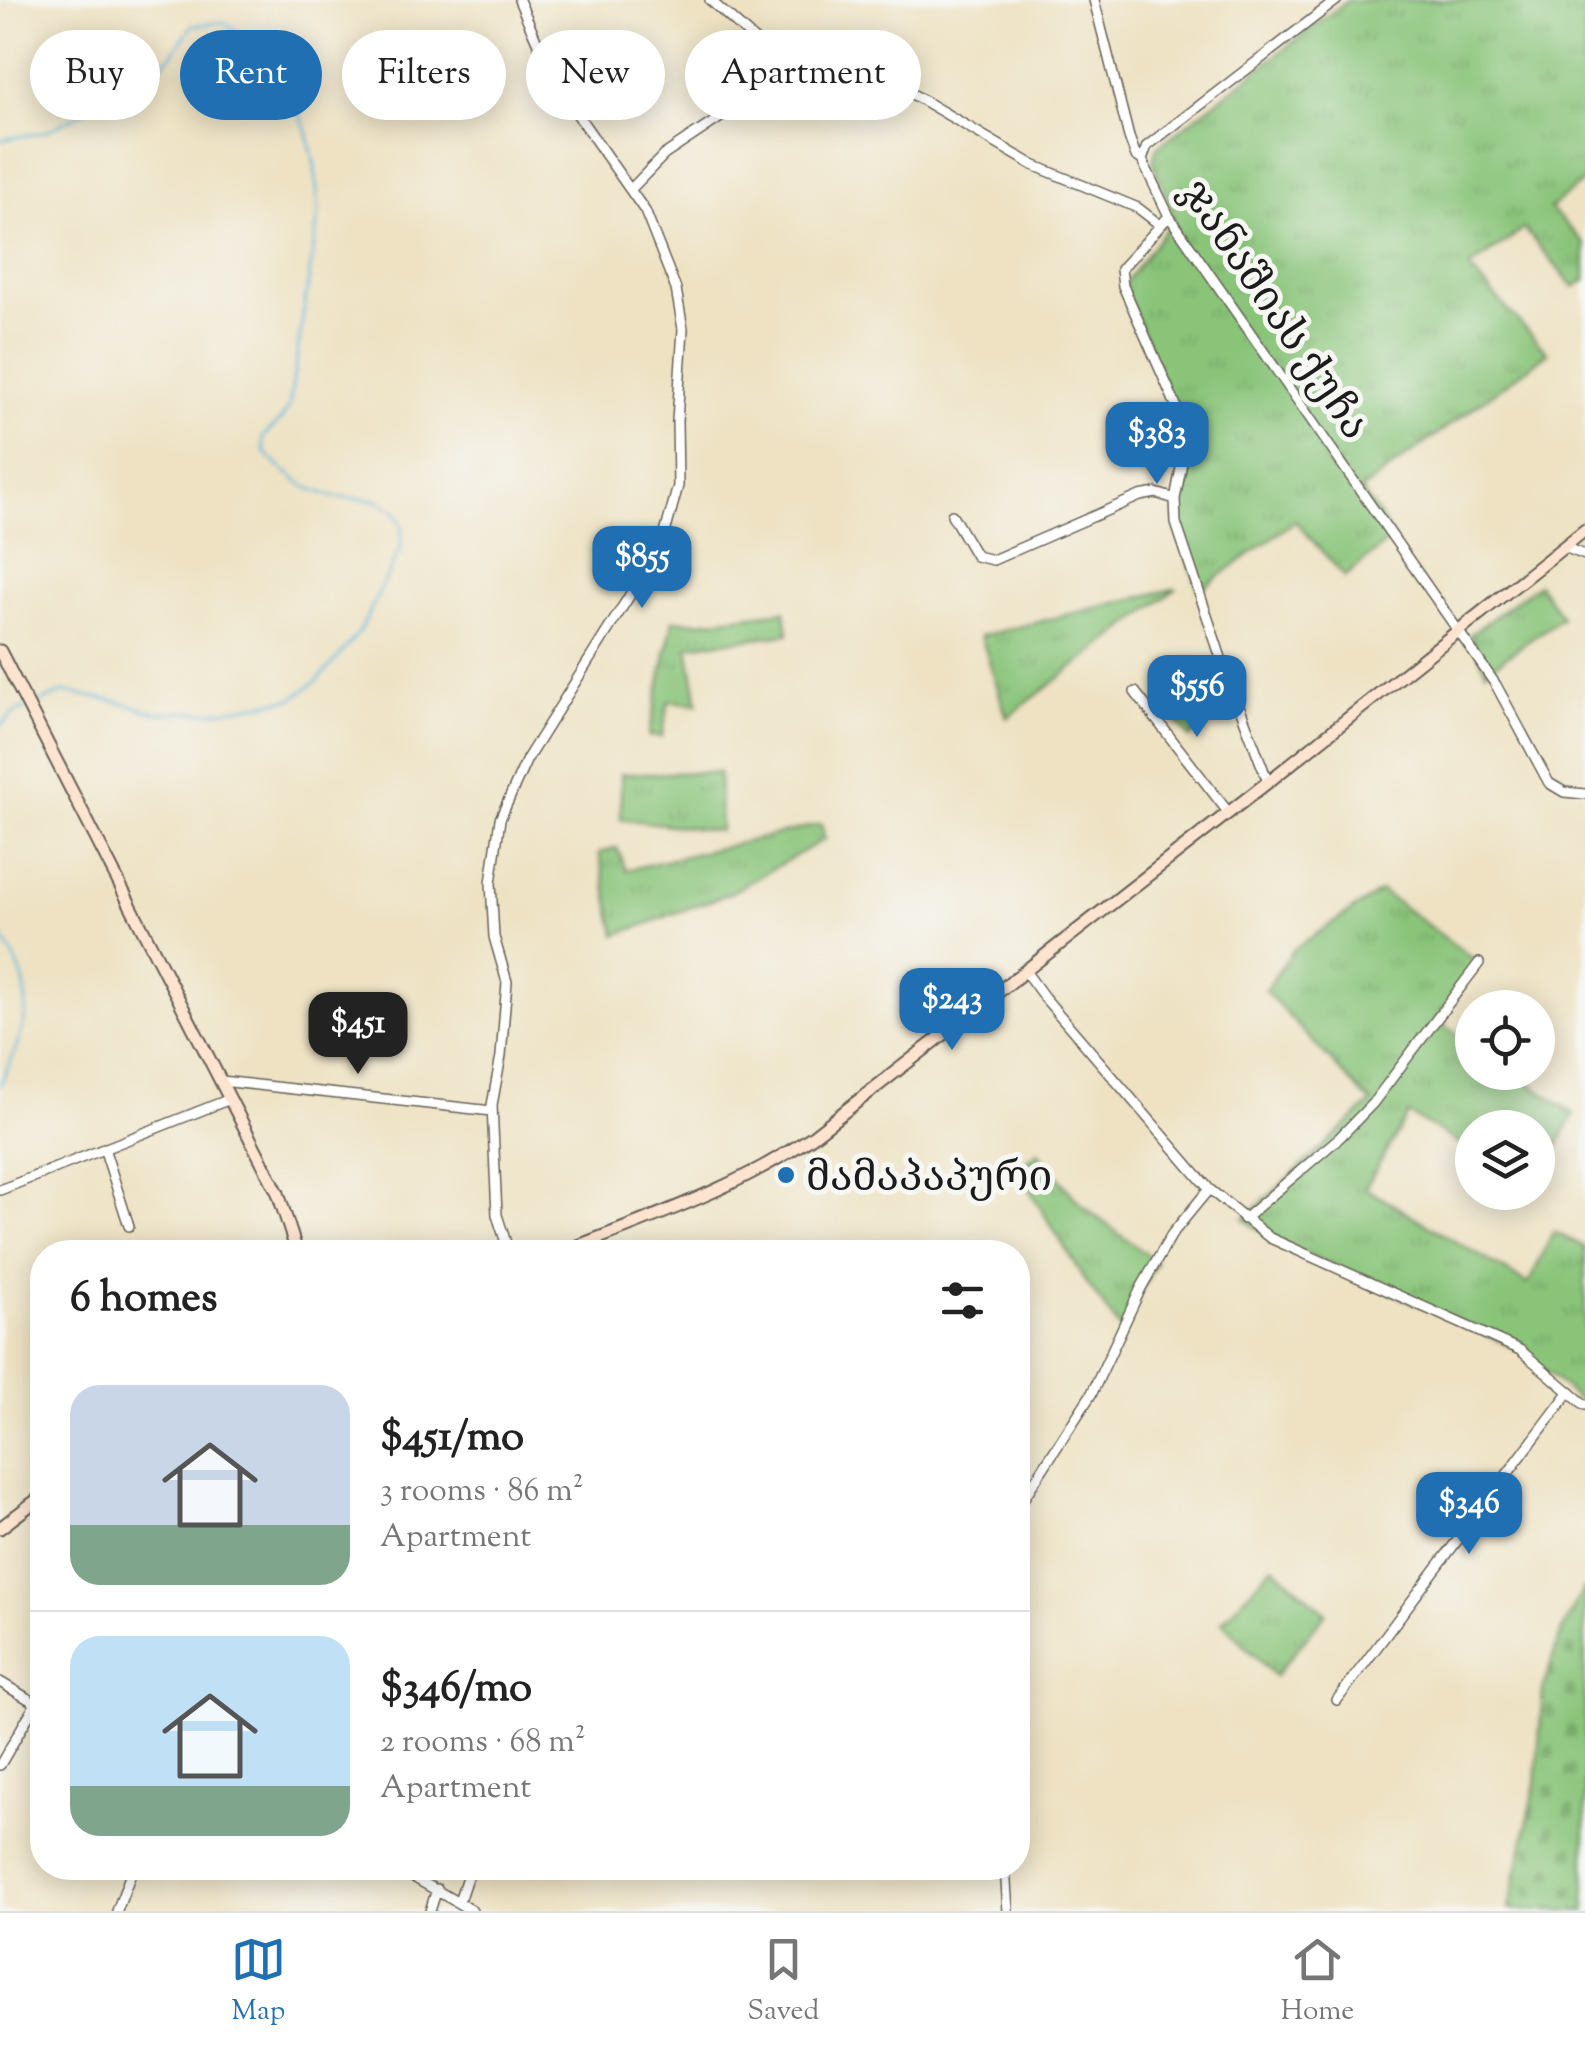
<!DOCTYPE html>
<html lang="en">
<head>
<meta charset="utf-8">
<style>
  body { margin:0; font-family:"Sorts Mill Goudy","Noto Serif Georgian",serif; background:#f2f2f2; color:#222; height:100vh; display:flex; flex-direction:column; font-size:38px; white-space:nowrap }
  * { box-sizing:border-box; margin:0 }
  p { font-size:32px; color:#767676 }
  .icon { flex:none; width:55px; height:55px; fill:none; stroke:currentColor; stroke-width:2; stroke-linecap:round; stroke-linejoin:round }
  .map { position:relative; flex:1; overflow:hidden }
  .side { position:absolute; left:30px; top:1240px; width:1000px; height:640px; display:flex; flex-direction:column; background:#fff; border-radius:40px; box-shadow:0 5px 25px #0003 }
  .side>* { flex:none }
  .top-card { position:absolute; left:30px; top:30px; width:1000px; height:90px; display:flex; gap:20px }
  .tools { position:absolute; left:1455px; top:990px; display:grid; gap:20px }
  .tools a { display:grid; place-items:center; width:100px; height:100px; border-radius:50%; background:#fff; box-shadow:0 5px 25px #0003; font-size:50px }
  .price { position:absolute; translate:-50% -85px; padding:0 22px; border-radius:20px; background:#1f6fb2; color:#fff; font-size:32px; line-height:65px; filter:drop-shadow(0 2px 5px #0008) }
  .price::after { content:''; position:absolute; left:50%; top:60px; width:30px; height:22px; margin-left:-15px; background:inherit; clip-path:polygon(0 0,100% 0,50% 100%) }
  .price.current { background:#222; color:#fff }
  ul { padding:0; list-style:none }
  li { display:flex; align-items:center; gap:30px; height:250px; padding:0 40px }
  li+li { border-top:2px solid #e0e0e0 }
  li span { display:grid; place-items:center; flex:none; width:280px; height:200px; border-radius:30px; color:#555 }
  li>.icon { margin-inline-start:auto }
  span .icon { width:120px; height:120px; fill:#fffc; stroke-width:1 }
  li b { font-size:42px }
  h2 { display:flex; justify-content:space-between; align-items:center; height:120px; padding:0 40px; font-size:42px }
  .tag { padding:0 35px; border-radius:45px; background:#fff; box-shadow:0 5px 25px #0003; font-size:35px; line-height:90px }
  .tag.current { background:#1f6fb2; color:#fff }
  .tabs { display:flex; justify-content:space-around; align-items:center; height:140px; border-top:2px solid #e0e0e0; background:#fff; font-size:28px; color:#767676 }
  .tabs a { display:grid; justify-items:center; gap:5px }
  .tabs .current { color:#1f6fb2 }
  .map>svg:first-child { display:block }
</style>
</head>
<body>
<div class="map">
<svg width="1585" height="1911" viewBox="0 0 1585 1911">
  <defs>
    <pattern id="grass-tufts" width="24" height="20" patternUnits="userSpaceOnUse" patternTransform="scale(2.5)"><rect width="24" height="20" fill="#89c479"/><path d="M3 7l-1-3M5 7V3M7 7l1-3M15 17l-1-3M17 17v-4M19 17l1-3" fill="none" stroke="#76a868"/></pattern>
    <pattern id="cemetery-stones" width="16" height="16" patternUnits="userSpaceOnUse" patternTransform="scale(2.5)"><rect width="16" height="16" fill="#89c479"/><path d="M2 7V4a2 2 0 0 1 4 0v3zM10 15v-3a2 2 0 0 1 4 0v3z" fill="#76a868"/></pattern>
  </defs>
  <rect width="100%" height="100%" fill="#f6f6f2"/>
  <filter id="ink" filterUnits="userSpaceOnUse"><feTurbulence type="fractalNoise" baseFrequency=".01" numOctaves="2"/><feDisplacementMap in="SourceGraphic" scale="20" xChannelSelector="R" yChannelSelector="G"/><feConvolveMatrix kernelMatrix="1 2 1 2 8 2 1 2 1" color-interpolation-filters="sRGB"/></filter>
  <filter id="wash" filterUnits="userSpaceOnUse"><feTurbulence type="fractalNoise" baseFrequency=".0048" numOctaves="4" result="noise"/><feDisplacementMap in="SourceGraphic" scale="40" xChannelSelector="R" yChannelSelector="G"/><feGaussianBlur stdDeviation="2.25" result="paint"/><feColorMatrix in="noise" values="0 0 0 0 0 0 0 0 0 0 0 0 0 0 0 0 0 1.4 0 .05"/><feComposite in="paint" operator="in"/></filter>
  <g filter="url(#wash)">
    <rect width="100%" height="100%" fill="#eee2c3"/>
    <!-- grass -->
    <path fill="url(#grass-tufts)" stroke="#52704a" stroke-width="2.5" d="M1348 0H1585V180L1550 208 1585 244V280L1574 287 1524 229 1469 268 1548 353 1361 490 1393 537 1345 577 1295 521 1199 591 1176 523 1185 433 1123 286 1174 218 1153 162 1156 148Z
      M1538 584 1562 617 1486 671 1470 635Z
      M1177 588 1007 718 981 636Z
      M785 611 788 634 688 646 698 704 669 701 662 737 649 736 673 620 698 622Z
      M719 772 720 831 621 819V774Z
      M821 824 825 839 730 893 616 935 599 853 617 848 626 870Z
      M1381 891 1479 963 1436 1020 1472 1044V1072L1515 1073 1574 1114 1538 1184V1128H1472V1150L1408 1114 1365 1188 1528 1284 1554 1232 1585 1247V1405L1520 1350 1270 1238 1244 1219 1372 1102 1360 1092 1265 991 1294 949Z
      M1038 1152 1080 1204 1156 1262 1121 1330 1084 1279 1017 1169Z
      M1273 1566 1326 1613 1275 1676 1222 1622Z"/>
    <!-- cemetery -->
    <path fill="url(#cemetery-stones)" stroke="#52704a" stroke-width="2.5" d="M1585 1587V1911L1509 1909 1536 1783 1543 1689 1562 1630Z"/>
    <!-- park -->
    <path fill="#89c479" stroke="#52704a" stroke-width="2.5" d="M1204 695 1219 717 1189 738 1174 716Z"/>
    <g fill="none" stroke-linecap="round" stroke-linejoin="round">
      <!-- stream -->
      <path stroke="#5eb6db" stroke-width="2.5" d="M0 140 45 132 138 84 172 55 192 26 223 22 248 39 283 78 307 131 315 166 319 212 289 407 281 420 263 437 264 451 277 465 306 487 334 497 376 500 395 511 402 525 401 548 360 631 336 660 317 681 292 699 212 712 156 713 115 701 64 692 34 705
        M0 727 14 713 26 708
        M0 932C6 944 14 956 19 968 37 1008 17 1048 0 1085"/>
    </g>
  </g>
  <g filter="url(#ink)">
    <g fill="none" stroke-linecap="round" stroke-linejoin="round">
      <defs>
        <path id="minor" d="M710 0 779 62 914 95 1033 165 1138 208 1160 225
          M1094 0 1129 137 1136 156 1142 160 1169 216 1496 685 1549 783 1564 792 1585 794
          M1142 160 1147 146 1337 0
          M631 189 664 155 721 117 753 92 779 62
          M1169 216 1121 269 1123 286 1178 410 1186 442 1175 499 1176 523 1221 658 1268 782
          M952 515 976 556 993 560 1140 496 1156 493 1175 499
          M1564 547 1585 555
          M1135 692 1228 812
          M1025 971 1044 997 1209 1189 1270 1238 1520 1350 1585 1405
          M221 1081 492 1111
          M104 1148 129 1226
          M0 1190 230 1099
          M1244 1219 1340 1137 1373 1103 1479 963
          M509 1252 497 1215 492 1105 501 1056 507 982 494 937 491 883 500 819 527 759 662 544 678 486 677 421 683 329 676 289 645 211 554 81 519 0
          M1018 1507 1092 1393 1141 1288 1172 1234 1209 1189
          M0 1682 42 1707
          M1337 1700 1570 1391
          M0 1765 35 1705
          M398 1868 472 1911
          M1005 1868 1008 1911
          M459 1901 470 1868
          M117 1911 133 1868
          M430 1911 437 1889"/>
        <path id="secondary" d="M0 651 278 1193 297 1252
          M563 1252C648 1218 736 1189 813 1136L1268 782 1585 530
          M0 1528 42 1496"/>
      </defs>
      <!-- minor casing -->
      <use href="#minor" stroke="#666156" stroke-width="12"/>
      <!-- secondary casing -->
      <use href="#secondary" stroke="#666156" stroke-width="15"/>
      <!-- minor -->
      <use href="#minor" stroke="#fff" stroke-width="9"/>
      <!-- secondary -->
      <use href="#secondary" stroke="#fde4d1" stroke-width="11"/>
    </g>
  </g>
  <!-- markers -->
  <circle fill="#1f6fb2" stroke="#f6f6f2" stroke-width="4" cx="786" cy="1175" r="10"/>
  <g text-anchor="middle" stroke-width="10" stroke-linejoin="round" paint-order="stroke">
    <!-- street labels -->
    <g font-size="42" fill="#1c1c1c" stroke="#f6f6f2">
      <text transform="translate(1277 308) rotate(56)" y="15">ჯანაშიას ქუჩა</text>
    </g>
    <!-- poi labels -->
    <g font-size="42" fill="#1c1c1c" stroke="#f6f6f2" text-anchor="start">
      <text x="806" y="1190">მამაპაპური</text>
    </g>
  </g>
</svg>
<div class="tools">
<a><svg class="icon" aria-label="locate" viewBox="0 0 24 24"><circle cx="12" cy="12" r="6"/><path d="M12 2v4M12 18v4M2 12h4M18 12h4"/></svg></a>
<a><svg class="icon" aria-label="layers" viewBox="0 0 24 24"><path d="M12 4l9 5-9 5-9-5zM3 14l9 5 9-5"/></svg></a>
</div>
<b class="price" style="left:1157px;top:487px">$383</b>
<b class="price" style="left:642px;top:611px">$855</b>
<b class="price" style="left:1197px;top:740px">$556</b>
<b class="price" style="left:952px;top:1053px">$243</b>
<b class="price current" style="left:358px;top:1077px">$451</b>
<b class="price" style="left:1469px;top:1557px">$346</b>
<div class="top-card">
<a class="tag">Buy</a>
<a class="tag current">Rent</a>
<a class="tag">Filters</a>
<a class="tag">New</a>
<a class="tag">Apartment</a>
</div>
<section class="side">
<h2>6 homes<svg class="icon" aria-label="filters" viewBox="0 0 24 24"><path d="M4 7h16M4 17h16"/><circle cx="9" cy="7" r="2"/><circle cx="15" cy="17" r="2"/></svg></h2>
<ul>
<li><span style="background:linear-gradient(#c9d6e8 70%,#7fa58c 0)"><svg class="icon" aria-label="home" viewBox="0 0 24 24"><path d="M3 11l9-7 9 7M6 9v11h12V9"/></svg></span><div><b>$451/mo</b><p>3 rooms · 86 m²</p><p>Apartment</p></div></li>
<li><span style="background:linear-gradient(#bfe0f5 75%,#7fa58c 0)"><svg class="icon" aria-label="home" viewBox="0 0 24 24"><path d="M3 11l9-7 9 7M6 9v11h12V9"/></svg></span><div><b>$346/mo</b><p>2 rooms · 68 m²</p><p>Apartment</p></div></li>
</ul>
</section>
</div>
<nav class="tabs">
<a class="current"><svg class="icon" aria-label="map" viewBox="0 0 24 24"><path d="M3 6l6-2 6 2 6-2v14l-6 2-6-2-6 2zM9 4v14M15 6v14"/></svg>Map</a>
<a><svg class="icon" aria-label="saved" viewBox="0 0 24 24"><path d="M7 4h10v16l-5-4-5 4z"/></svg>Saved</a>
<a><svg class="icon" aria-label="home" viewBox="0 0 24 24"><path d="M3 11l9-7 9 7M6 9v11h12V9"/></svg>Home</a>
</nav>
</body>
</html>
